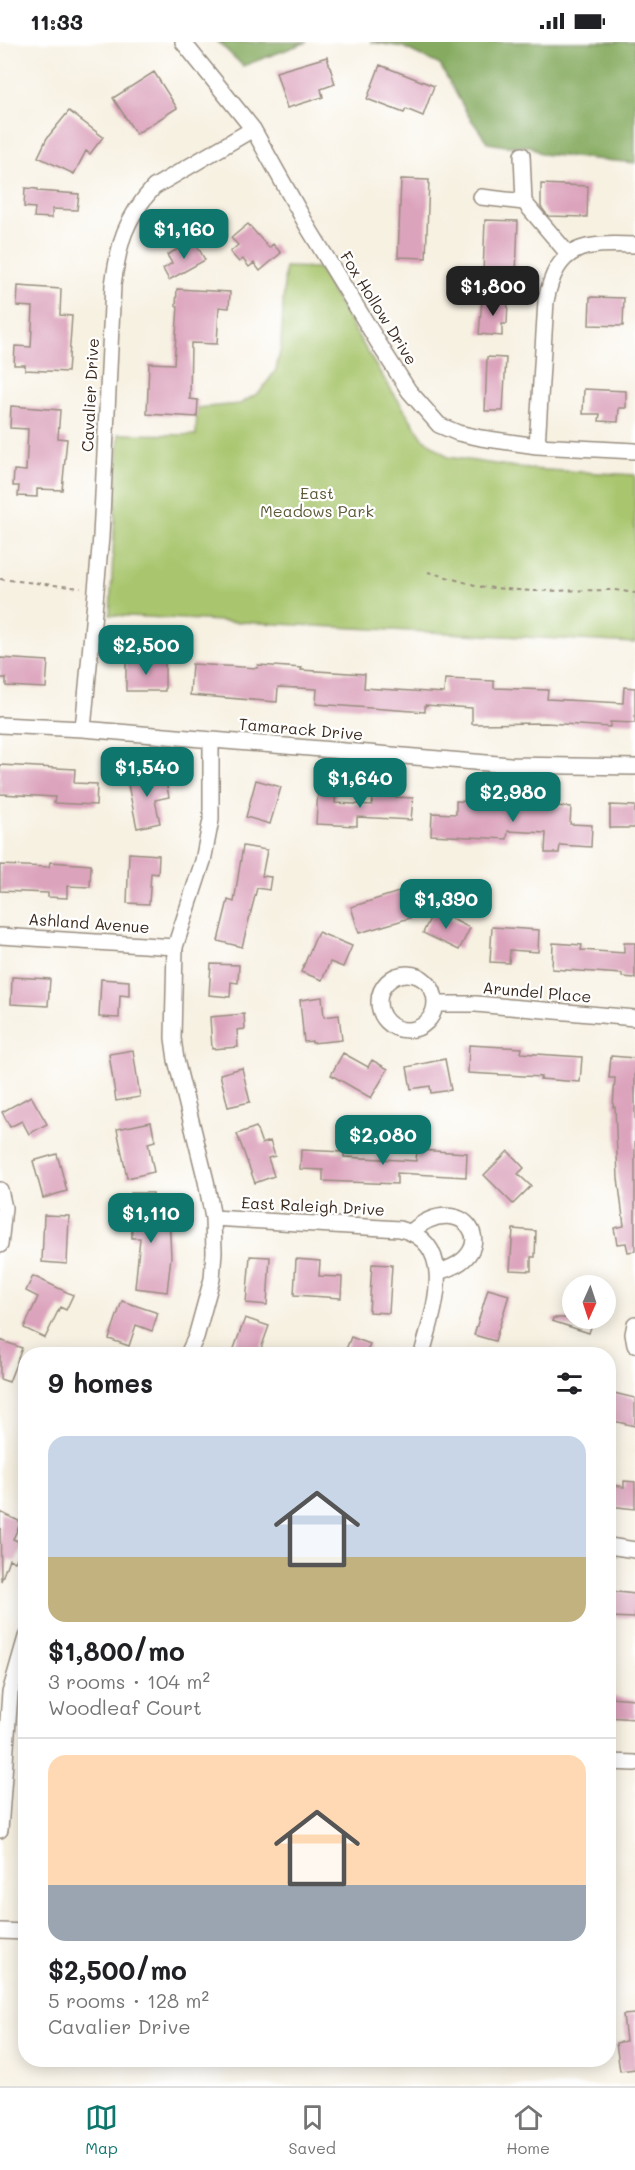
<!DOCTYPE html>
<html lang="en">
<head>
<meta charset="utf-8">
<style>
  body { margin:0; font-family:Mali,sans-serif; background:#f6f6f6; color:#202124; height:100vh; display:flex; flex-direction:column; font-size:22px; white-space:nowrap }
  * { box-sizing:border-box; margin:0 }
  p { font-size:20px; color:#757577 }
  .icon { flex:none; width:33px; height:33px; fill:none; stroke:currentColor; stroke-width:2; stroke-linecap:round; stroke-linejoin:round }
  .map { position:relative; flex:1; overflow:hidden }
  .sheet { position:absolute; left:18px; top:1305px; width:598px; height:720px; display:flex; flex-direction:column; background:#fff; border-radius:24px; box-shadow:0 3px 15px #0003 }
  .sheet>* { flex:none }
  .needle { width:39px; rotate:183deg }
  .tools { position:absolute; left:562px; top:1233px; display:grid; gap:12px }
  .tools a { display:grid; place-items:center; width:54px; height:54px; border-radius:50%; background:#fff; box-shadow:0 3px 15px #0003; font-size:30px }
  .price { position:absolute; translate:-50% -51px; padding:0 14px; border-radius:12px; background:#0f766e; color:#fff; font-size:20px; line-height:39px; filter:drop-shadow(0 2px 3px #0008) }
  .price::after { content:''; position:absolute; left:50%; top:36px; width:18px; height:14px; margin-left:-9px; background:inherit; clip-path:polygon(0 0,100% 0,50% 100%) }
  .price.selected { background:#222; color:#fff }
  ul { padding:0; list-style:none }
  li { display:grid; align-content:center; gap:12px; height:318px; padding:0 30px }
  li+li { border-top:2px solid #e0e0e0 }
  li span { display:grid; place-items:center; height:186px; border-radius:18px; color:#555 }
  li>.icon { margin-inline-start:auto }
  span .icon { width:108px; height:108px; fill:#fffc; stroke-width:1 }
  li b { font-size:26px }
  h2 { display:flex; justify-content:space-between; align-items:center; height:72px; padding:0 30px; font-size:26px }
  .status { display:flex; justify-content:space-between; align-items:center; height:42px; padding:0 30px; background:#fff; direction:ltr }
  .status svg { height:16px; fill:currentColor }
  .dock { display:flex; justify-content:space-around; align-items:center; height:84px; border-top:2px solid #e0e0e0; background:#fff; font-size:16px; color:#757577 }
  .dock a { display:grid; justify-items:center; gap:3px }
  .dock .selected { color:#0f766e }
  .map>svg:first-child { display:block }
</style>
</head>
<body>
<div class="status"><b>11:33</b><svg viewBox="0 0 49 12"><path d="M0 12V9h3v3zM5 12V6h3v6zM10 12V3h3v9zM15 12V0h3v12zM26 1h20v11H26zM47 4h2v5h-2z"/></svg></div>
<div class="map">
<svg width="635" height="2044" viewBox="0 0 635 2044">
  <rect width="100%" height="100%" fill="#fff"/>
  <filter id="ink" filterUnits="userSpaceOnUse"><feTurbulence type="fractalNoise" baseFrequency=".0167" numOctaves="2"/><feDisplacementMap in="SourceGraphic" scale="12" xChannelSelector="R" yChannelSelector="G"/><feConvolveMatrix kernelMatrix="1 2 1 2 8 2 1 2 1" color-interpolation-filters="sRGB"/></filter>
  <filter id="wash" filterUnits="userSpaceOnUse"><feTurbulence type="fractalNoise" baseFrequency=".008" numOctaves="4" result="noise"/><feDisplacementMap in="SourceGraphic" scale="24" xChannelSelector="R" yChannelSelector="G"/><feGaussianBlur stdDeviation="1.35" result="paint"/><feColorMatrix in="noise" values="0 0 0 0 0 0 0 0 0 0 0 0 0 0 0 0 0 1.4 0 .05"/><feComposite in="paint" operator="in"/></filter>
  <g filter="url(#wash)">
    <rect width="100%" height="100%" fill="#f7f1e2"/>
    <!-- green -->
    <path fill="#a9c66e" stroke="#727846" stroke-width="1.5" d="M285 225 318 226 374 321 422 395 448 415 529 427 635 433V601L110 573 119 392 196 393 197 366 240 362 260 350 276 328 281 305Z"/>
    <!-- forest -->
    <path fill="#86ab61" stroke="#606a40" stroke-width="1.5" d="M218 0H307L243 24Z
      M370 0H635V121L541 112 531 104H506L488 101 468 73 440 23 403 5Z"/>
    <g id="blocks">
      <!-- building -->
      <path fill="#dca3bc" d="M327 15 335 42 321 47 323 55 287 66 276 30Z
        M380 23 434 44 423 74 406 67 404 71 367 57Z
        M154 30 177 66 136 92 113 56Z
        M69 69 103 95 90 112 86 109 74 132 38 115 47 96Z
        M401 137 429 138 426 216 398 215Z
        M541 142 588 144 587 175 548 174 541 165Z
        M25 146 37 147V149L79 152 77 168 52 167V176L34 175 35 166 24 165Z
        M485 178 518 179 516 234 483 232Z
        M248 182 269 206 273 202 281 211 260 229 254 221 249 225 243 217 239 220 230 210 238 203 231 196Z
        M194 198 205 218 169 238 163 227 172 221 167 213Z
        M18 244 61 247 60 273 72 274 68 330 25 328V323H14L15 304 31 305 33 265 17 264Z
        M177 247 230 250 229 266 219 265 217 302 191 301 190 357 198 358 197 375 147 372 149 321 174 322 178 264H176Z
        M590 255 624 256 623 284 589 283Z
        M482 258 508 260 507 282H502V294L479 292Z
        M487 315 506 316 503 369H485Z
        M584 347 626 349V366H619L618 380 599 379 600 372H583Z
        M11 364 60 368 58 396 67 397 62 448 37 447V455L18 454 19 444H13L14 428 26 429 28 387 10 386Z
        M0 616 48 619 46 646 6 644V636H0Z
        M126 620H165V649H126Z
        M192 622 257 626 258 623 302 626 301 628 365 632 364 646 444 651 445 637 494 639V646L548 648 547 657 623 661 624 645 635 646V681L610 680V685L546 681 472 682V666L425 663V670L316 662 317 647 278 645 277 660 190 653Z
        M0 723 75 727 74 741 97 742 96 763 54 761 55 755 0 752Z
        M164 730 169 755 155 758 160 781 137 786 127 738Z
        M256 738 281 745 270 782 246 775Z
        M318 747 336 748 335 761 372 763 373 754 413 756 411 778 357 775V784L316 782Z
        M456 759 571 765 570 782 592 783 591 805 560 803 559 811H545L546 791 508 789 507 797 431 793 432 771 456 772Z
        M610 763 635 764V786H610Z
        M243 804 267 808 262 834 271 835 269 848 257 846 242 905 218 899 228 858 234 860Z
        M129 811 159 813 158 832 151 831 149 862 127 861Z
        M50 820 91 823 90 845 67 844V856L48 855V851L0 849V823L49 825Z
        M402 849 410 876 359 891 351 865Z
        M434 868 470 886 459 908 423 891Z
        M492 885 539 888 538 910 510 908 509 921 490 920Z
        M318 890 352 904 343 925 330 920 322 938 301 930Z
        M553 901 582 903 581 908 624 911V901H635V936L622 935V932L552 927Z
        M211 922 239 923 238 941 231 940 230 955 209 953Z
        M12 935 50 937 48 964 11 962Z
        M101 937 129 939V954L120 953 119 976 99 975Z
        M322 955 324 975 339 973 342 998 312 1001V999L304 1000 300 958Z
        M244 972 245 987 237 988 238 1005 212 1007 210 975Z
        M469 1003 522 1006 521 1011 582 1015 580 1040 540 1037 541 1035 468 1031Z
        M133 1008 140 1055 116 1059 109 1012Z
        M343 1011 368 1025 372 1018 388 1027 371 1056 331 1033Z
        M611 1014 635 1016V1209L628 1210 626 1201 617 1202 614 1186 624 1184 618 1136 615 1065H613L615 1036H609Z
        M445 1017 451 1048 431 1051 430 1044 411 1047 407 1025Z
        M242 1026 250 1060 228 1065 220 1032Z
        M31 1054 47 1082 29 1092 22 1079 10 1085 2 1070Z
        M151 1080 155 1099 148 1101 154 1130 127 1136 117 1087Z
        M256 1085 262 1102 270 1099 275 1114 268 1116 274 1134 255 1141 237 1092Z
        M301 1108 344 1110V1115L416 1119 417 1108 467 1111 466 1135 397 1131V1142L323 1139V1128L300 1127Z
        M508 1109 524 1126 518 1132 531 1144 513 1162 484 1133Z
        M57 1112 67 1149 43 1156 33 1119Z
        M131 1151H153L154 1173H169L171 1215 167 1250 135 1246 140 1196H132Z
        M44 1173 69 1174 67 1222 42 1220Z
        M513 1187 536 1189 535 1215H531V1229L510 1228Z
        M250 1214 270 1215 267 1263 246 1261Z
        M296 1217 320 1219 319 1234 342 1235 341 1256 294 1253Z
        M372 1222 392 1223 389 1271 369 1270Z
        M33 1234 73 1253 66 1268 60 1265 45 1296 24 1286 38 1255 26 1249Z
        M488 1247 509 1253 495 1299 474 1293Z
        M122 1259 158 1271 152 1289 136 1283 129 1304 109 1297Z
        M245 1276 269 1284 259 1312H232Z
        M553 1276H594L589 1291 552 1279Z
        M351 1295 370 1302 366 1312H344Z
        M0 1298 22 1306 9 1340 0 1337Z
        M614 1351 635 1356V1384L609 1378Z
        M624 1439 635 1440V1467L609 1464V1442L624 1445Z
        M0 1470 21 1480 13 1497 24 1502 15 1520 9 1517 1 1539Z
        M609 1549 635 1552V1576L609 1575Z
        M609 1655 635 1657V1677L609 1675Z
        M635 1972V2027L620 2029 616 2001 626 1999 623 1973Z"/>
    </g>
  </g>
  <g filter="url(#ink)">
    <use href="#blocks" fill-opacity="0" stroke="#998e80" stroke-width="1.5"/>
    <g fill="none" stroke-linecap="round" stroke-linejoin="round">
      <defs>
        <path id="minor" d="M183 0 253 87 309 187 384 310 409 349 439 383 458 391 481 396 537 404 635 409
          M522 113 524 160
          M481 155 524 160 569 213
          M537 404 546 259C557 202 584 201 635 203
          M0 683 83 687 510 723 635 725
          M83 687 101 495 113 243C119 201 124 178 154 145L253 87
          M0 894 175 905
          M379 960a28 28 0 1 1 56 0a28 28 0 1 1-56 0Z
          M435 962H476L635 976
          M0 1148 4 1166 0 1203
          M213 1176 400 1187C460 1202 432 1272 422 1312
          M411 1190C462 1144 508 1211 438 1230
          M635 1282 633 1292 635 1303
          M188 1312 196 1295 212 1237 214 1210 213 1176 206 1139 176 1018 173 996 175 905 203 819 211 778V698
          M609 1504 635 1508
          M609 1720 635 1721
          M0 1788 10 1651 26 1595
          M0 1889 26 1890"/>
      </defs>
      <!-- minor casing -->
      <use href="#minor" stroke="#998e80" stroke-width="18"/>
      <!-- path -->
      <path stroke="#998e80" stroke-width="2" stroke-dasharray="4.5 4.5" stroke-linecap="butt" d="M428 530 482 545 531 549 615 548 635 551
        M0 537 81 546"/>
      <!-- minor -->
      <use href="#minor" stroke="#fff" stroke-width="15"/>
    </g>
  </g>
  <g text-anchor="middle" stroke-width="4.5" stroke-linejoin="round" paint-order="stroke">
    <!-- street labels -->
    <g font-size="16" fill="#3b2a1e" stroke="#fff">
      <text transform="translate(379 266) rotate(58)" y="6">Fox Hollow Drive</text>
      <text transform="translate(90 353) rotate(-87)" y="6">Cavalier Drive</text>
      <text transform="translate(301 687) rotate(5)" y="6">Tamarack Drive</text>
      <text transform="translate(89 881) rotate(4)" y="6">Ashland Avenue</text>
      <text transform="translate(537 950) rotate(5)" y="6">Arundel Place</text>
      <text transform="translate(313 1164) rotate(3)" y="6">East Raleigh Drive</text>
    </g>
    <!-- park labels -->
    <g font-size="16" fill="#5c5936" stroke="#fff">
      <text x="317" y="457">East<tspan x="317" dy="18">Meadows Park</tspan></text>
    </g>
  </g>
</svg>
<div class="tools">
<a><svg class="needle" viewBox="-14 -14 28 28"><path d="M0-13l5 13h-10z" fill="#e53935"/><path d="M0 13l5-13h-10z" fill="#757577"/></svg></a>
</div>
<b class="price" style="left:184px;top:218px">$1,160</b>
<b class="price selected" style="left:493px;top:275px">$1,800</b>
<b class="price" style="left:146px;top:634px">$2,500</b>
<b class="price" style="left:147px;top:756px">$1,540</b>
<b class="price" style="left:360px;top:767px">$1,640</b>
<b class="price" style="left:513px;top:781px">$2,980</b>
<b class="price" style="left:446px;top:888px">$1,390</b>
<b class="price" style="left:383px;top:1124px">$2,080</b>
<b class="price" style="left:151px;top:1202px">$1,110</b>
<section class="sheet">
<h2>9 homes<svg class="icon" aria-label="filters" viewBox="0 0 24 24"><path d="M4 7h16M4 17h16"/><circle cx="9" cy="7" r="2"/><circle cx="15" cy="17" r="2"/></svg></h2>
<ul>
<li><span style="background:linear-gradient(#c9d6e8 65%,#c2b280 0)"><svg class="icon" aria-label="home" viewBox="0 0 24 24"><path d="M3 11l9-7 9 7M6 9v11h12V9"/></svg></span><div><b>$1,800/mo</b><p>3 rooms · 104 m²</p><p>Woodleaf Court</p></div></li>
<li><span style="background:linear-gradient(#ffd9b3 70%,#9aa5b1 0)"><svg class="icon" aria-label="home" viewBox="0 0 24 24"><path d="M3 11l9-7 9 7M6 9v11h12V9"/></svg></span><div><b>$2,500/mo</b><p>5 rooms · 128 m²</p><p>Cavalier Drive</p></div></li>
</ul>
</section>
</div>
<nav class="dock">
<a class="selected"><svg class="icon" aria-label="map" viewBox="0 0 24 24"><path d="M3 6l6-2 6 2 6-2v14l-6 2-6-2-6 2zM9 4v14M15 6v14"/></svg>Map</a>
<a><svg class="icon" aria-label="saved" viewBox="0 0 24 24"><path d="M7 4h10v16l-5-4-5 4z"/></svg>Saved</a>
<a><svg class="icon" aria-label="home" viewBox="0 0 24 24"><path d="M3 11l9-7 9 7M6 9v11h12V9"/></svg>Home</a>
</nav>
</body>
</html>
